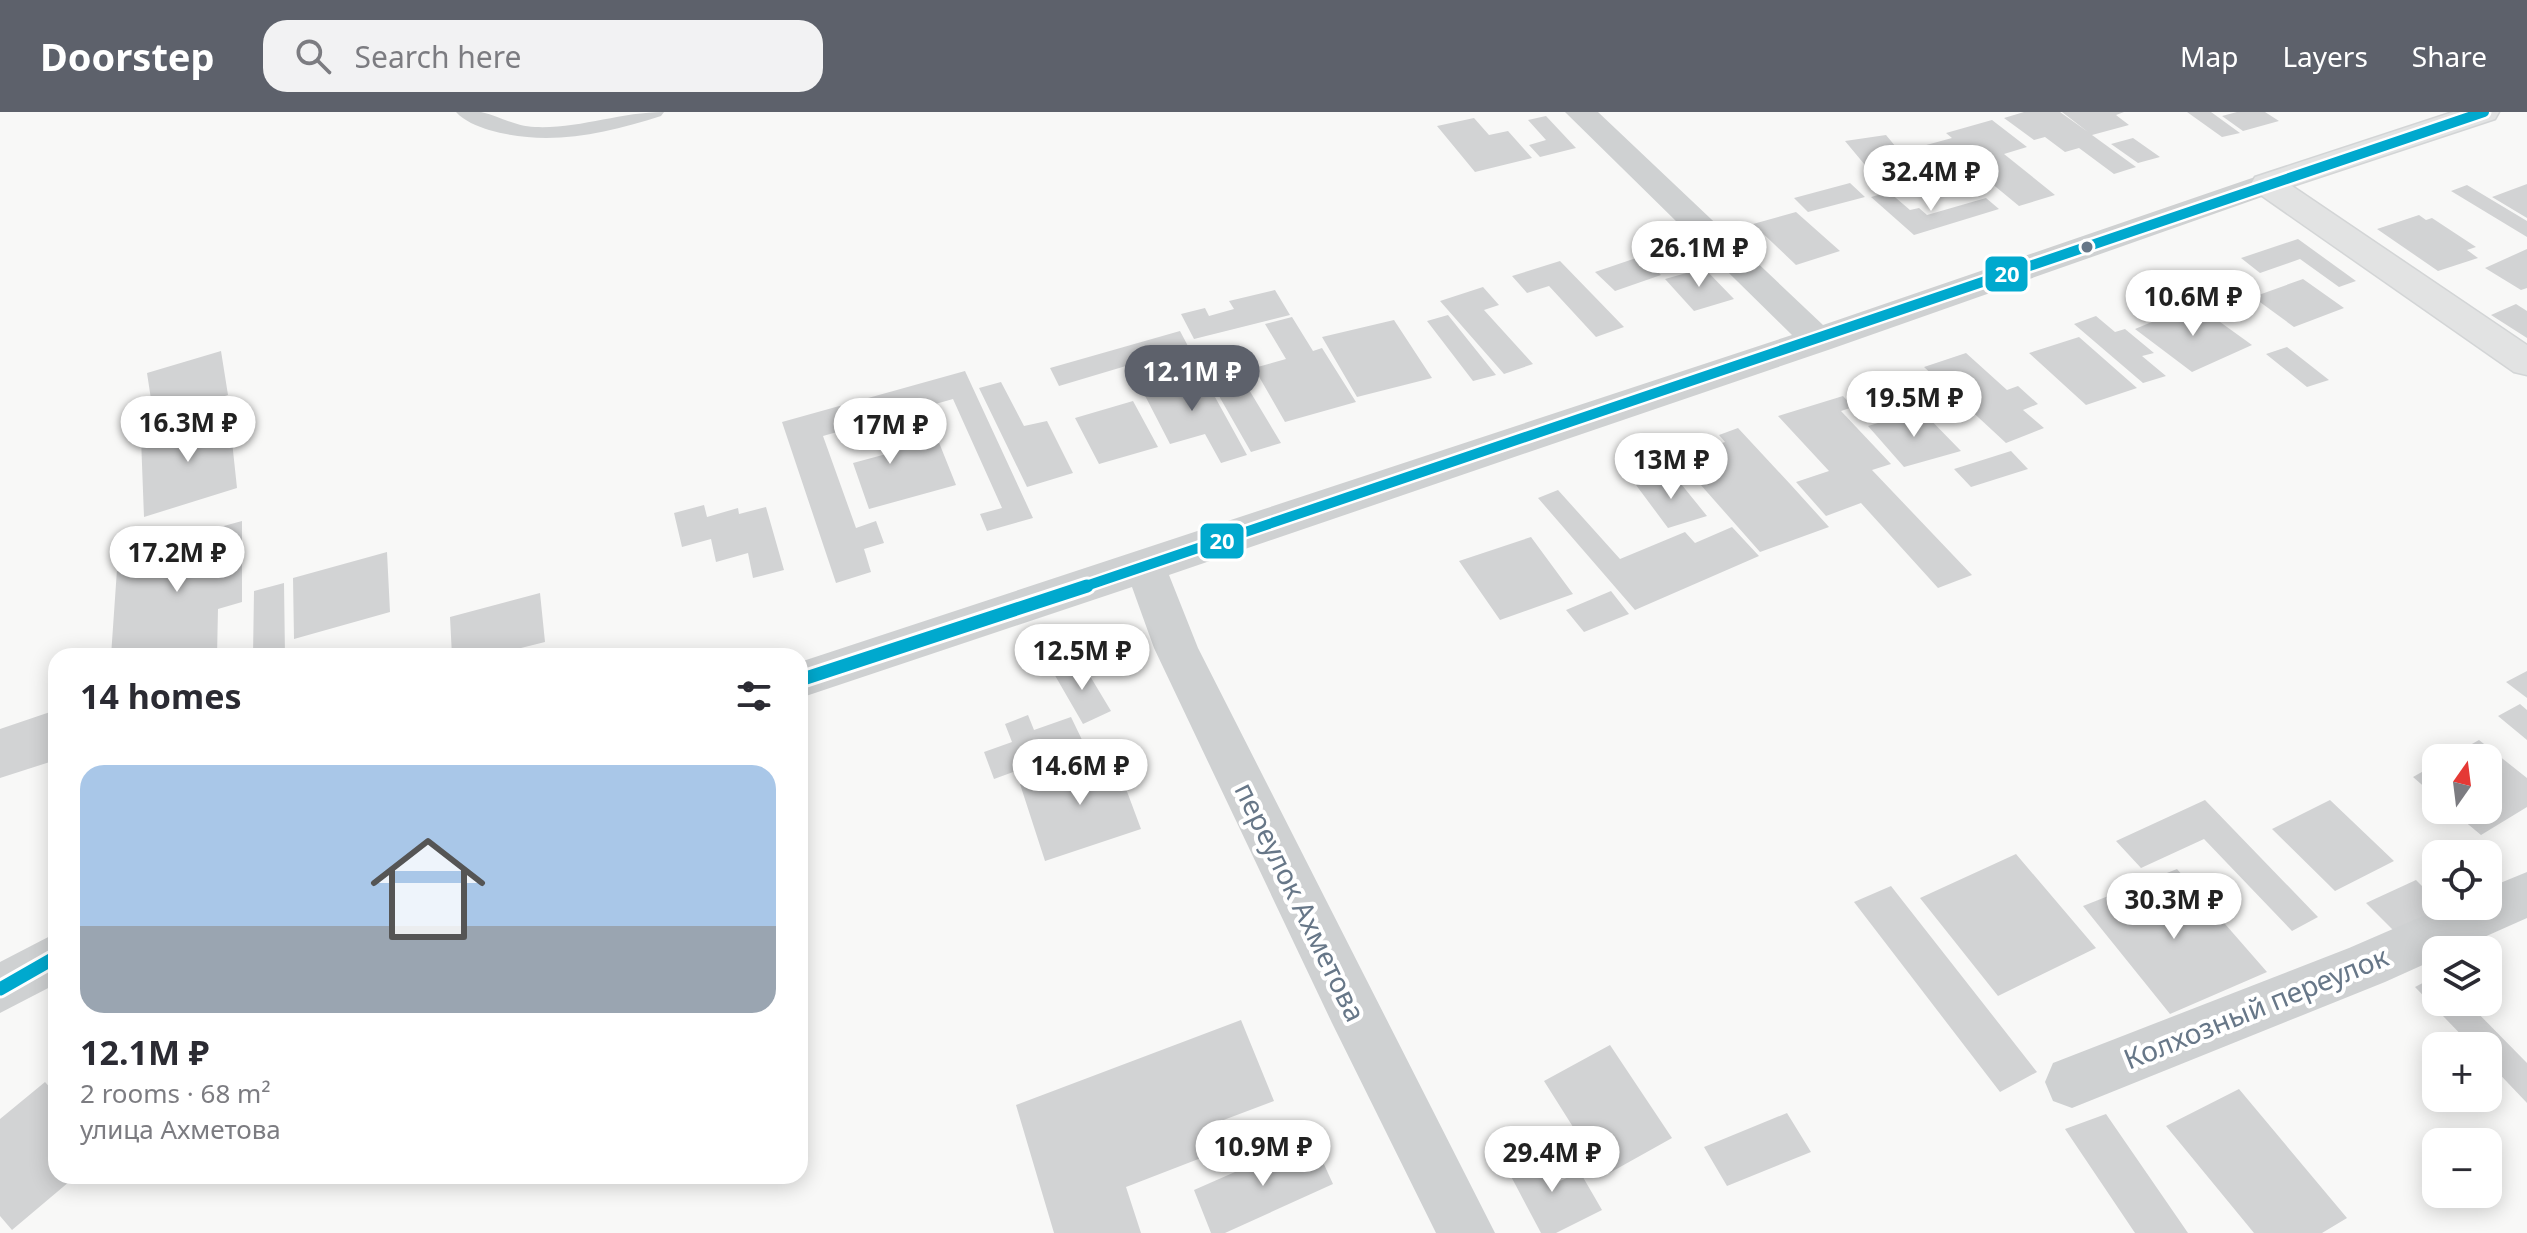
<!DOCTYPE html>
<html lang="en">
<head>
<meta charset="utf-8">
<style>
  body { margin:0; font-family:"Noto Sans",sans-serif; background:#f2f2f3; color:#2b2b33; height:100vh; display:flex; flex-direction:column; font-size:30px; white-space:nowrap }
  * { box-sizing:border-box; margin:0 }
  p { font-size:26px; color:#7c7c81 }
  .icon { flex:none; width:44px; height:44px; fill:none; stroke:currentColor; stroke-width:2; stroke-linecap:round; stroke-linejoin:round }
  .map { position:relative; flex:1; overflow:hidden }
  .drawer { position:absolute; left:48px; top:536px; width:760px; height:536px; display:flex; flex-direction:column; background:#fff; border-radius:24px; box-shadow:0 4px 20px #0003 }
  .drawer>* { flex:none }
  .needle { width:52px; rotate:14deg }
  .tools { position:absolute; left:2422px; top:632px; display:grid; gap:16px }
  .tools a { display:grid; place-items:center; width:80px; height:80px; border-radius:16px; background:#fff; box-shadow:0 4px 20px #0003; font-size:40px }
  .price { position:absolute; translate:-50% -68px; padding:0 18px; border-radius:28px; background:#fff; color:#222; font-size:26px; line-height:52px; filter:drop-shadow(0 2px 4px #0008) }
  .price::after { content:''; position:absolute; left:50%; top:48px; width:24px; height:18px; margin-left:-12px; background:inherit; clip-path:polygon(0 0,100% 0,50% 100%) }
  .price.active { background:#5d616b; color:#fff }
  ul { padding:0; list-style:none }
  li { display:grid; align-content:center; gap:16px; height:424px; padding:0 32px }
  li+li { border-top:2px solid #e1e1e2 }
  li span { display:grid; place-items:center; height:248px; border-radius:24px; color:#555 }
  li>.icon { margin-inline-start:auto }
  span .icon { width:144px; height:144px; fill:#fffc; stroke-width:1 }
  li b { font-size:34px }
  h2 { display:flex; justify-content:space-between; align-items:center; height:96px; padding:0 32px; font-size:34px }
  header { display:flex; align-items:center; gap:48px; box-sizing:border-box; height:112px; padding:0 40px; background:#5d616b; color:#fff }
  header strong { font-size:38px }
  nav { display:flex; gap:44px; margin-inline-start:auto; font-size:28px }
  .search { width:560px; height:72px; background:#f2f2f3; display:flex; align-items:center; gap:20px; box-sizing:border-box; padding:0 28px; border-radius:24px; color:#7c7c81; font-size:30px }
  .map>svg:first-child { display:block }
</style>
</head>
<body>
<header>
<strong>Doorstep</strong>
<div class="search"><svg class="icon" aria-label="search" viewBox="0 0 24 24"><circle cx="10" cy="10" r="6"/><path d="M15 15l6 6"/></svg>Search here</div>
<nav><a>Map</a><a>Layers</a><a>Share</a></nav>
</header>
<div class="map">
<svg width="2527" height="1121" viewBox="0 0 2527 1121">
  <rect width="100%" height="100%" fill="#f8f8f7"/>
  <!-- building -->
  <path fill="#d2d3d4" d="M2024 0H2060L2088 20 2062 0H2124L2116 3 2129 13 2092 23 2136 55 2114 62 2079 36 2065 40 2045 25 2034 28 2004 6Z
    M2187 0H2211L2240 21 2222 25Z
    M2237 0H2265L2279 9 2243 19 2222 4Z
    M1546 4 1576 36 1540 45 1529 33 1546 28 1528 8Z
    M1474 6 1489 23 1508 19 1532 46 1475 60 1437 14Z
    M1992 8 2027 35 2004 42 2055 83 2019 94 1962 47 1975 44 1966 37 1933 46 1919 35 1952 26 1946 21Z
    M1886 23 1911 53 1870 59 1845 29Z
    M2133 26 2160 45 2138 51 2111 32Z
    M1850 71 1865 85 1808 100 1794 86Z
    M2527 72V106L2492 85Z
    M2467 73 2527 109V125L2451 79Z
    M1889 80 1910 98 1919 96 1927 103 1986 86 1999 97 1914 123 1871 85Z
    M1796 100 1840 139 1796 153 1753 112Z
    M2419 103 2426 108 2432 106 2476 135 2467 138 2478 146 2438 159 2377 117Z
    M2298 127 2356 169 2339 175 2300 147 2260 161 2241 146Z
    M2527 137V176L2521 178 2485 156Z
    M1642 144 1661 163 1615 179 1595 160Z
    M1560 149 1624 215 1596 225 1549 174 1527 181 1512 164Z
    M1704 156 1734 187 1694 199 1665 167Z
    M2303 167 2344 196 2294 215 2253 185Z
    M1483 175 1499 193 1484 198 1533 252 1504 262 1440 189Z
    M1275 178 1290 203 1194 227 1181 202 1205 196 1209 204 1234 197 1229 189Z
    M2195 192 2252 233 2192 260 2135 217Z
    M2516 192 2527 199V226L2491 203Z
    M1448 203 1496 263 1473 269 1427 209Z
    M2096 204 2115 220 2125 217 2154 241 2142 244 2166 264 2143 271 2074 212Z
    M1292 205 1313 239 1322 236 1356 290 1285 310 1254 256 1286 247 1265 212Z
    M1394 208 1432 266 1357 285 1322 225Z
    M1180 219 1198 253 1176 259 1166 242 1059 274 1050 256Z
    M2079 225 2137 276 2086 293 2029 241Z
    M2287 235 2329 268 2307 275 2266 242Z
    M221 239 228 283 154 307 147 261Z
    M1227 241 1281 331 1251 340 1199 249Z
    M1966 241 2007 278 2018 274 2038 292 2023 298 2044 316 2006 331 1924 255Z
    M1199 256 1247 343 1221 351 1205 322 1170 332 1139 272Z
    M965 259 1033 406 987 419 980 402 1002 396 953 287 823 324 856 416 876 409 884 431 864 437 871 460 836 471 782 310Z
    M1001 270 1024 314 1047 309 1073 361 1027 375 979 276Z
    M1843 284 1853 295 1841 299 1891 352 1872 358 1972 463 1938 476 1861 391 1826 404 1796 370 1829 359 1778 304Z
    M1133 289 1158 335 1099 352 1075 306Z
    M1921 298 1961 339 1904 355 1868 314Z
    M229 301 237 376 144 405 141 326Z
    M1738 316 1791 373 1829 415 1760 440 1677 346 1725 330 1719 323Z
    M938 328 956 373 869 397 853 351Z
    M2011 339 2028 357 1971 375 1954 357Z
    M1673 362 1707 404 1668 416 1636 373Z
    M1558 378 1620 447 1685 420 1695 431 1732 415 1759 444 1635 498 1538 386Z
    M704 393 707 405 738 396 739 402 766 395 784 458 753 466 748 441 716 450 711 427 682 435 674 401Z
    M242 409V490L218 497 217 544H111L118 443Z
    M1531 425 1573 482 1500 508 1459 449Z
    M387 440 390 500 294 527 293 466Z
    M284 471 285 544H253L254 479Z
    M1611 479 1629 502 1584 520 1566 498Z
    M540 481 545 530 513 538 514 544H452L450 505Z
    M1081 549 1111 599 1083 612 1053 560Z
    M2527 559V586L2506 570Z
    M2520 592 2527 598V628L2498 604Z
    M56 598V648L0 666V617Z
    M1028 603 1034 618 1071 605 1085 634 994 667 984 640 1012 630 1005 612Z
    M2479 628 2527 666V695L2481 723 2451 698H2488V646H2447Z
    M1113 642 1141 717 1045 749 1020 672Z
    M2436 652V685L2413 665Z
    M2205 688 2318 805 2292 819 2204 727 2141 756 2116 729Z
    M2330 688 2394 749 2335 779 2272 717Z
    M2016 742 2096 836 1998 884 1920 786Z
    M2177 757 2267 860 2170 902 2083 794Z
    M2416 768 2436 788V794L2447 798 2398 823 2366 791Z
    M1891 774 2037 960 2000 980 1854 790Z
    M2436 864V890H2467L2527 951V991L2488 950V934H2472L2415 875Z
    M1241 908 1274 989 1205 1015 1214 1041 1126 1075 1141 1121H1054L1016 993Z
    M1610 933 1672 1026 1604 1064 1544 969Z
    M45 970 56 982V1064H76L12 1118 0 1104V1007Z
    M2239 977 2347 1106 2322 1121H2254L2166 1014Z
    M1787 1001 1811 1040 1727 1074 1704 1035Z
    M2106 1002 2188 1121H2135L2065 1017Z
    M1312 1026 1333 1072 1225 1121H1211L1194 1078Z
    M1542 1037 1560 1069 1580 1060 1602 1098 1556 1121H1541L1505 1053Z"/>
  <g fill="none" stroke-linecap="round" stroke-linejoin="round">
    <defs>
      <path id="secondary" d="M2453 0H2499L2495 7 2292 74 2527 233V263L2514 260 2255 79 2251 72 2255 65Z"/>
    </defs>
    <!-- secondary casing -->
    <use href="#secondary" stroke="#d3d5d6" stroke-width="3"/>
    <!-- lane -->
    <path fill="#cfd1d2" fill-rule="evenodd" d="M456 0C464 0 474 0 481 0 500 4 513 14 535 15 579 17 620 0 664 0L661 4C604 22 548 35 489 18 477 14 464 9 456 0Z"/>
    <!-- street -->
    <path fill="#cfd1d2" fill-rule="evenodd" d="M1565 0H1598L1823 213 2255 65 2267 62 2279 65 2283 72 2279 79 1831 237 1169 463 1198 536 1495 1121H1436L1332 911 1154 536 1132 475 800 586V550L1792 223Z
      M2527 760V806L2455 838H2436V847L2385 870 2072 996 2053 989 2045 970 2053 951 2349 836 2446 794H2488V776Z
      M56 821V872L0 901V850Z"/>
    <!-- secondary -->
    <use href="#secondary" fill="#e2e3e3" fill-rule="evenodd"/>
    <defs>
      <path id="bus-1-far1" d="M1080 476 2484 0"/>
      <path id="bus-1" d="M800 568 1087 474
        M0 877 56 845"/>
    </defs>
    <!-- bus-1-far1 casing -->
    <use href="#bus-1-far1" stroke="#fff" stroke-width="15"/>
    <!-- bus-1 casing -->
    <use href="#bus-1" stroke="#fff" stroke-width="19"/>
    <!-- bus-1-far1 -->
    <use href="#bus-1-far1" stroke="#00a9ce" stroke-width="10"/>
    <!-- bus-1 -->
    <use href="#bus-1" stroke="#00a9ce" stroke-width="13"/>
  </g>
  <!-- markers -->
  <circle fill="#677788" stroke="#fff" stroke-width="3" cx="2087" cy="135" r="7"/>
  <g text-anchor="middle" stroke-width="8" stroke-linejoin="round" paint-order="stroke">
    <!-- street labels -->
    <g font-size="28" fill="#677788" stroke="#fff">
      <text transform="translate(1300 790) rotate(64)" y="10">переулок Ахметова</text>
      <text transform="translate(2256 896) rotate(-22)" y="10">Колхозный переулок</text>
    </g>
  </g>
  <g stroke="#fff" stroke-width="3">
    <rect x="1984" y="143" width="45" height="38" rx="8" fill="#00a9ce"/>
    <rect x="1199" y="410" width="46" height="38" rx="8" fill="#00a9ce"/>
  </g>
  <g font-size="22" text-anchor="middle" font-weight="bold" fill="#fff">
    <text x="2007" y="170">20</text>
    <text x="1222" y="437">20</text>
  </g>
</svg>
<div class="tools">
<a><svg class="needle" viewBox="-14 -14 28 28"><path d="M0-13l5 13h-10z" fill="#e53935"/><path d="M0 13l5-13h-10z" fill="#7c7c81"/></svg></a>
<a><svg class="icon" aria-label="locate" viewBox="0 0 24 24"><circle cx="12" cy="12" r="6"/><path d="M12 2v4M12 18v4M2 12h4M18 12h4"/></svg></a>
<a><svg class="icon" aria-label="layers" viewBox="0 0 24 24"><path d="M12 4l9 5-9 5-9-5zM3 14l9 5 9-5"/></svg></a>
<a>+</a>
<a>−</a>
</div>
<b class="price" style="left:1931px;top:101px">32.4M ₽</b>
<b class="price" style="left:1699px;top:177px">26.1M ₽</b>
<b class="price" style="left:2193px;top:226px">10.6M ₽</b>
<b class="price active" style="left:1192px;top:301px">12.1M ₽</b>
<b class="price" style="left:1914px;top:327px">19.5M ₽</b>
<b class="price" style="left:188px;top:352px">16.3M ₽</b>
<b class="price" style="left:890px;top:354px">17M ₽</b>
<b class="price" style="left:1671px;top:389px">13M ₽</b>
<b class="price" style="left:177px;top:482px">17.2M ₽</b>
<b class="price" style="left:1082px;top:580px">12.5M ₽</b>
<b class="price" style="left:1080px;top:695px">14.6M ₽</b>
<b class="price" style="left:2174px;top:829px">30.3M ₽</b>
<b class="price" style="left:1263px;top:1076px">10.9M ₽</b>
<b class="price" style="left:1552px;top:1082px">29.4M ₽</b>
<section class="drawer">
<h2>14 homes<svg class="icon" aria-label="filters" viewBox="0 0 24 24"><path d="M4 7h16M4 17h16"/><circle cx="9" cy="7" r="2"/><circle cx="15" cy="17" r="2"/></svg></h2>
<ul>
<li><span style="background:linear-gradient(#a9c7e8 65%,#9aa5b1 0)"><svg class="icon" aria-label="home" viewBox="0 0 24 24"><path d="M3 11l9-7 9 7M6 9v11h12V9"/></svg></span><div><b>12.1M ₽</b><p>2 rooms · 68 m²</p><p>улица Ахметова</p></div></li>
</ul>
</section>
</div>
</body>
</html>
